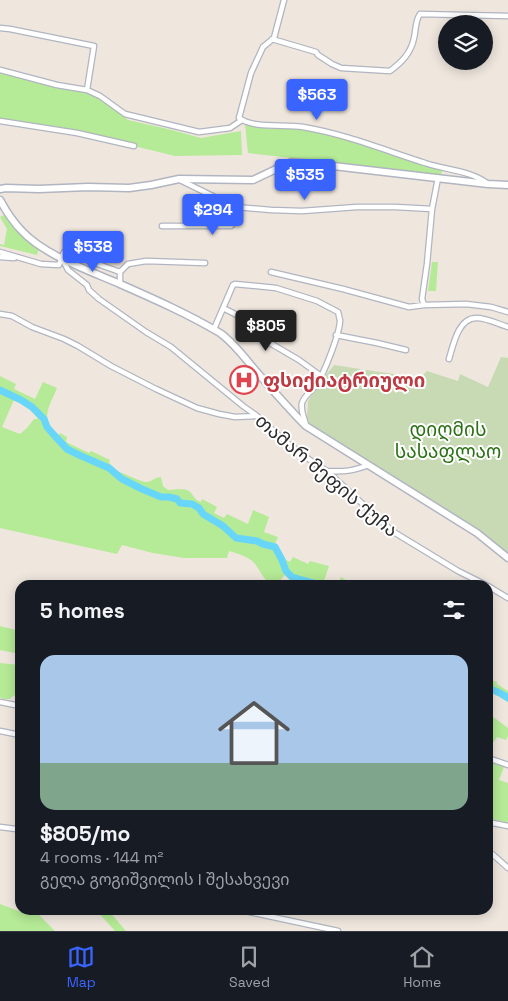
<!DOCTYPE html>
<html lang="en">
<head>
<meta charset="utf-8">
<style>
  body { margin:0; font-family:"Space Grotesk","Noto Sans Georgian",sans-serif; background:#20242c; color:#f1f3f6; height:100vh; display:flex; flex-direction:column; font-size:19px; white-space:nowrap }
  * { box-sizing:border-box; margin:0 }
  p { font-size:16px; color:#9ea1a6 }
  .icon { flex:none; width:28px; height:28px; fill:none; stroke:currentColor; stroke-width:2; stroke-linecap:round; stroke-linejoin:round }
  .map { position:relative; flex:1; overflow:hidden }
  .sheet { position:absolute; left:15px; top:580px; width:478px; height:335px; display:flex; flex-direction:column; background:#171b24; border-radius:15px; box-shadow:0 2px 12px #0003 }
  .sheet>* { flex:none }
  .tools { position:absolute; left:438px; top:15px; display:grid; gap:10px }
  .tools a { display:grid; place-items:center; width:55px; height:55px; border-radius:50%; background:#171b24; box-shadow:0 2px 12px #0003; font-size:25px }
  .price { position:absolute; translate:-50% -42px; padding:0 11px; border-radius:5px; background:#3a64ff; color:#fff; font-size:16px; line-height:32px; filter:drop-shadow(0 1px 2px #0008) }
  .price::after { content:''; position:absolute; left:50%; top:30px; width:15px; height:11px; margin-left:-8px; background:inherit; clip-path:polygon(0 0,100% 0,50% 100%) }
  .price.current { background:#222; color:#fff }
  ul { padding:0; list-style:none }
  li { display:grid; align-content:center; gap:10px; height:265px; padding:0 25px }
  li+li { border-top:1px solid #363941 }
  li span { display:grid; place-items:center; height:155px; border-radius:15px; color:#555 }
  li>.icon { margin-inline-start:auto }
  span .icon { width:90px; height:90px; fill:#fffc; stroke-width:1 }
  li b { font-size:21px }
  h2 { display:flex; justify-content:space-between; align-items:center; height:60px; padding:0 25px; font-size:21px }
  .dock { display:flex; justify-content:space-around; align-items:center; height:70px; border-top:1px solid #363941; background:#171b24; font-size:14px; color:#9ea1a6 }
  .dock a { display:grid; justify-items:center; gap:2px }
  .dock .current { color:#3a64ff }
  .map>svg:first-child { display:block }
</style>
</head>
<body>
<div class="map">
<svg width="508" height="931" viewBox="0 0 508 931">
  <rect width="100%" height="100%" fill="#efe7de"/>
  <!-- green -->
  <path fill="#b5ea96" fill-rule="evenodd" d="M0 71 97 94 128 120 172 130 201 138 241 131 242 155 175 156 89 135 0 120Z
    M245 124 270 129H298L334 136 365 144 389 154 442 171 441 175 248 153Z
    M4 215C13 229 24 240 39 248L37 255 0 246V244L4 245 7 229 0 217Z
    M432 262H438L436 291H428Z
    M0 376 16 384 14 389 35 399 43 382 57 388C48 410 40 417 58 437L60 433 67 437 66 442 89 453 91 451 110 460 109 462C111 465 112 467 114 469 117 471 142 482 146 482 152 482 155 477 161 477L163 486 168 490C174 490 184 488 189 491 194 495 194 500 201 502L202 499 217 507 214 513 224 518 227 514 248 524 253 510 269 517 264 532 278 537 275 544 286 560 290 562 293 557 308 564 310 561 329 566 324 581 331 584 339 582 341 577 353 585H298L294 584 285 575 276 585C262 583 261 568 251 560 245 556 237 553 229 551L227 558H184L153 553 122 545 117 554 0 528ZM14 400C24 403 32 411 38 419H34L27 428 20 434 2 427Z
    M0 626 20 631V654L0 650Z
    M0 663 20 665V698L16 695 13 696 10 699H3L0 697Z
    M488 679 497 682V684L508 691V702L488 690Z
    M492 716 508 728V736L506 740 497 737 494 742 488 739V722Z
    M488 761 504 767 499 780 508 783V823L488 818Z
    M0 904 29 915 31 910H34L55 931H0Z
    M96 910H108L126 931H115Z"/>
  <!-- cemetery -->
  <path fill="#c7dab3" d="M501 357 508 358V553L479 531 352 453 314 428 307 420 308 401 318 385 334 365 420 378 427 371 458 381 460 374 488 387Z"/>
  <g fill="none" stroke-linecap="round" stroke-linejoin="round">
    <!-- river -->
    <path stroke="#68d6f9" stroke-width="7" d="M0 390 21 400 32 407 44 419 47 427 54 435 67 449 79 455 109 468 122 479 142 489 161 497H169L177 499 180 503 192 504 199 508 203 514 223 526 236 538 257 541 263 544 275 547 282 560 286 571 292 577 321 585
      M488 688 500 693 508 698"/>
    <defs>
      <path id="street" d="M284 0 274 38 263 47 251 73 239 118C254 129 285 124 303 127 345 134 384 150 425 163 445 170 469 170 487 183
        M0 28 10 29 94 46 87 90
        M272 39 316 52 318 55 332 64 341 68 390 71C402 62 411 53 414 38 416 30 415 21 420 14L508 16
        M0 70 57 85 87 90 100 96 125 114 199 132 230 128 242 120
        M0 121 77 133 134 146
        M180 180 235 207 271 210 302 211 357 207H395L432 209
        M162 226H231L232 225 235 207
        M0 252 41 264 59 265 64 252 120 272
        M0 257 14 258
        M63 260 68 270 87 285 89 290 99 299 146 332 171 347 243 406 257 416 286 442 314 463 327 471 392 531 458 571 486 585
        M271 272 343 289 409 307 424 305 466 304 491 307 508 312
        M120 284V272L128 264 146 261 205 263
        M424 305 422 299 427 264 432 209 438 178
        M223 308 237 315 270 343 299 360 321 376
        M0 314 12 316 32 327 64 339 78 346 111 366 156 389 197 408 219 414 235 417 256 416
        M214 329 233 285 235 284 276 288 317 301 338 312C339 315 339 317 340 320 340 333 324 374 316 385 312 391 304 396 302 403 300 412 305 418 306 426
        M336 335 377 343 406 350
        M449 359C453 346 458 318 476 318 487 318 498 324 508 327
        M327 471C345 472 352 471 369 465
        M488 586 508 598
        M0 702 20 706
        M0 731 20 735
        M488 758 508 765
        M488 822 508 826
        M0 827 16 829 20 832
        M488 844 490 852 508 868
        M240 910 338 931"/>
      <path id="secondary" d="M0 189 6 188 39 189 88 187 129 188 151 185 179 179 253 180 291 162 316 164 488 184 508 185
        M0 200C6 211 13 222 22 231 44 255 90 271 120 284 154 299 188 314 220 333 234 343 244 357 255 370 272 389 288 408 306 426L477 533 508 558"/>
    </defs>
    <!-- street casing -->
    <use href="#street" stroke="#b1b5c1" stroke-width="7"/>
    <!-- secondary casing -->
    <use href="#secondary" stroke="#b1b5c1" stroke-width="9"/>
    <!-- street -->
    <use href="#street" stroke="#fff" stroke-width="4.5"/>
    <!-- secondary -->
    <use href="#secondary" stroke="#fff" stroke-width="6"/>
  </g>
  <!-- icons -->
  <defs>
    <symbol id="hospital-ring" viewBox="-11 -11 22 22"><circle r="9.5" fill="#fff" stroke="#e0444e" stroke-width="1.5"/><path d="M-5-5h3v3.5h4V-5h3V5h-3V1.5h-4V5h-3Z" fill="#e0444e"/></symbol>
  </defs>
  <g fill-rule="evenodd">
    <use href="#hospital-ring" x="228" y="364" width="32" height="32"/>
  </g>
  <g text-anchor="middle" stroke-width="4" stroke-linejoin="round" paint-order="stroke">
    <!-- health labels -->
    <g font-size="19" font-weight="bold" fill="#be3a42" stroke="#fff" text-anchor="start">
      <text x="263" y="387">ფსიქიატრიული</text>
    </g>
    <!-- park labels -->
    <g font-size="19" fill="#2a7114" stroke="#fff">
      <text x="448" y="436">დიღმის<tspan x="448" dy="22">სასაფლაო</tspan></text>
    </g>
    <!-- street labels -->
    <g font-size="19" fill="#2c2c2c" stroke="#fff">
      <text transform="translate(327 475) rotate(40)" y="7">თამარ მეფის ქუჩა</text>
    </g>
  </g>
</svg>
<div class="tools">
<a><svg class="icon" aria-label="layers" viewBox="0 0 24 24"><path d="M12 4l9 5-9 5-9-5zM3 14l9 5 9-5"/></svg></a>
</div>
<b class="price" style="left:317px;top:121px">$563</b>
<b class="price" style="left:305px;top:201px">$535</b>
<b class="price" style="left:213px;top:236px">$294</b>
<b class="price" style="left:93px;top:273px">$538</b>
<b class="price current" style="left:266px;top:352px">$805</b>
<section class="sheet">
<h2>5 homes<svg class="icon" aria-label="filters" viewBox="0 0 24 24"><path d="M4 7h16M4 17h16"/><circle cx="9" cy="7" r="2"/><circle cx="15" cy="17" r="2"/></svg></h2>
<ul>
<li><span style="background:linear-gradient(#a9c7e8 70%,#7fa58c 0)"><svg class="icon" aria-label="home" viewBox="0 0 24 24"><path d="M3 11l9-7 9 7M6 9v11h12V9"/></svg></span><div><b>$805/mo</b><p>4 rooms · 144 m²</p><p>გელა გოგიშვილის I შესახვევი</p></div></li>
</ul>
</section>
</div>
<nav class="dock">
<a class="current"><svg class="icon" aria-label="map" viewBox="0 0 24 24"><path d="M3 6l6-2 6 2 6-2v14l-6 2-6-2-6 2zM9 4v14M15 6v14"/></svg>Map</a>
<a><svg class="icon" aria-label="saved" viewBox="0 0 24 24"><path d="M7 4h10v16l-5-4-5 4z"/></svg>Saved</a>
<a><svg class="icon" aria-label="home" viewBox="0 0 24 24"><path d="M3 11l9-7 9 7M6 9v11h12V9"/></svg>Home</a>
</nav>
</body>
</html>
